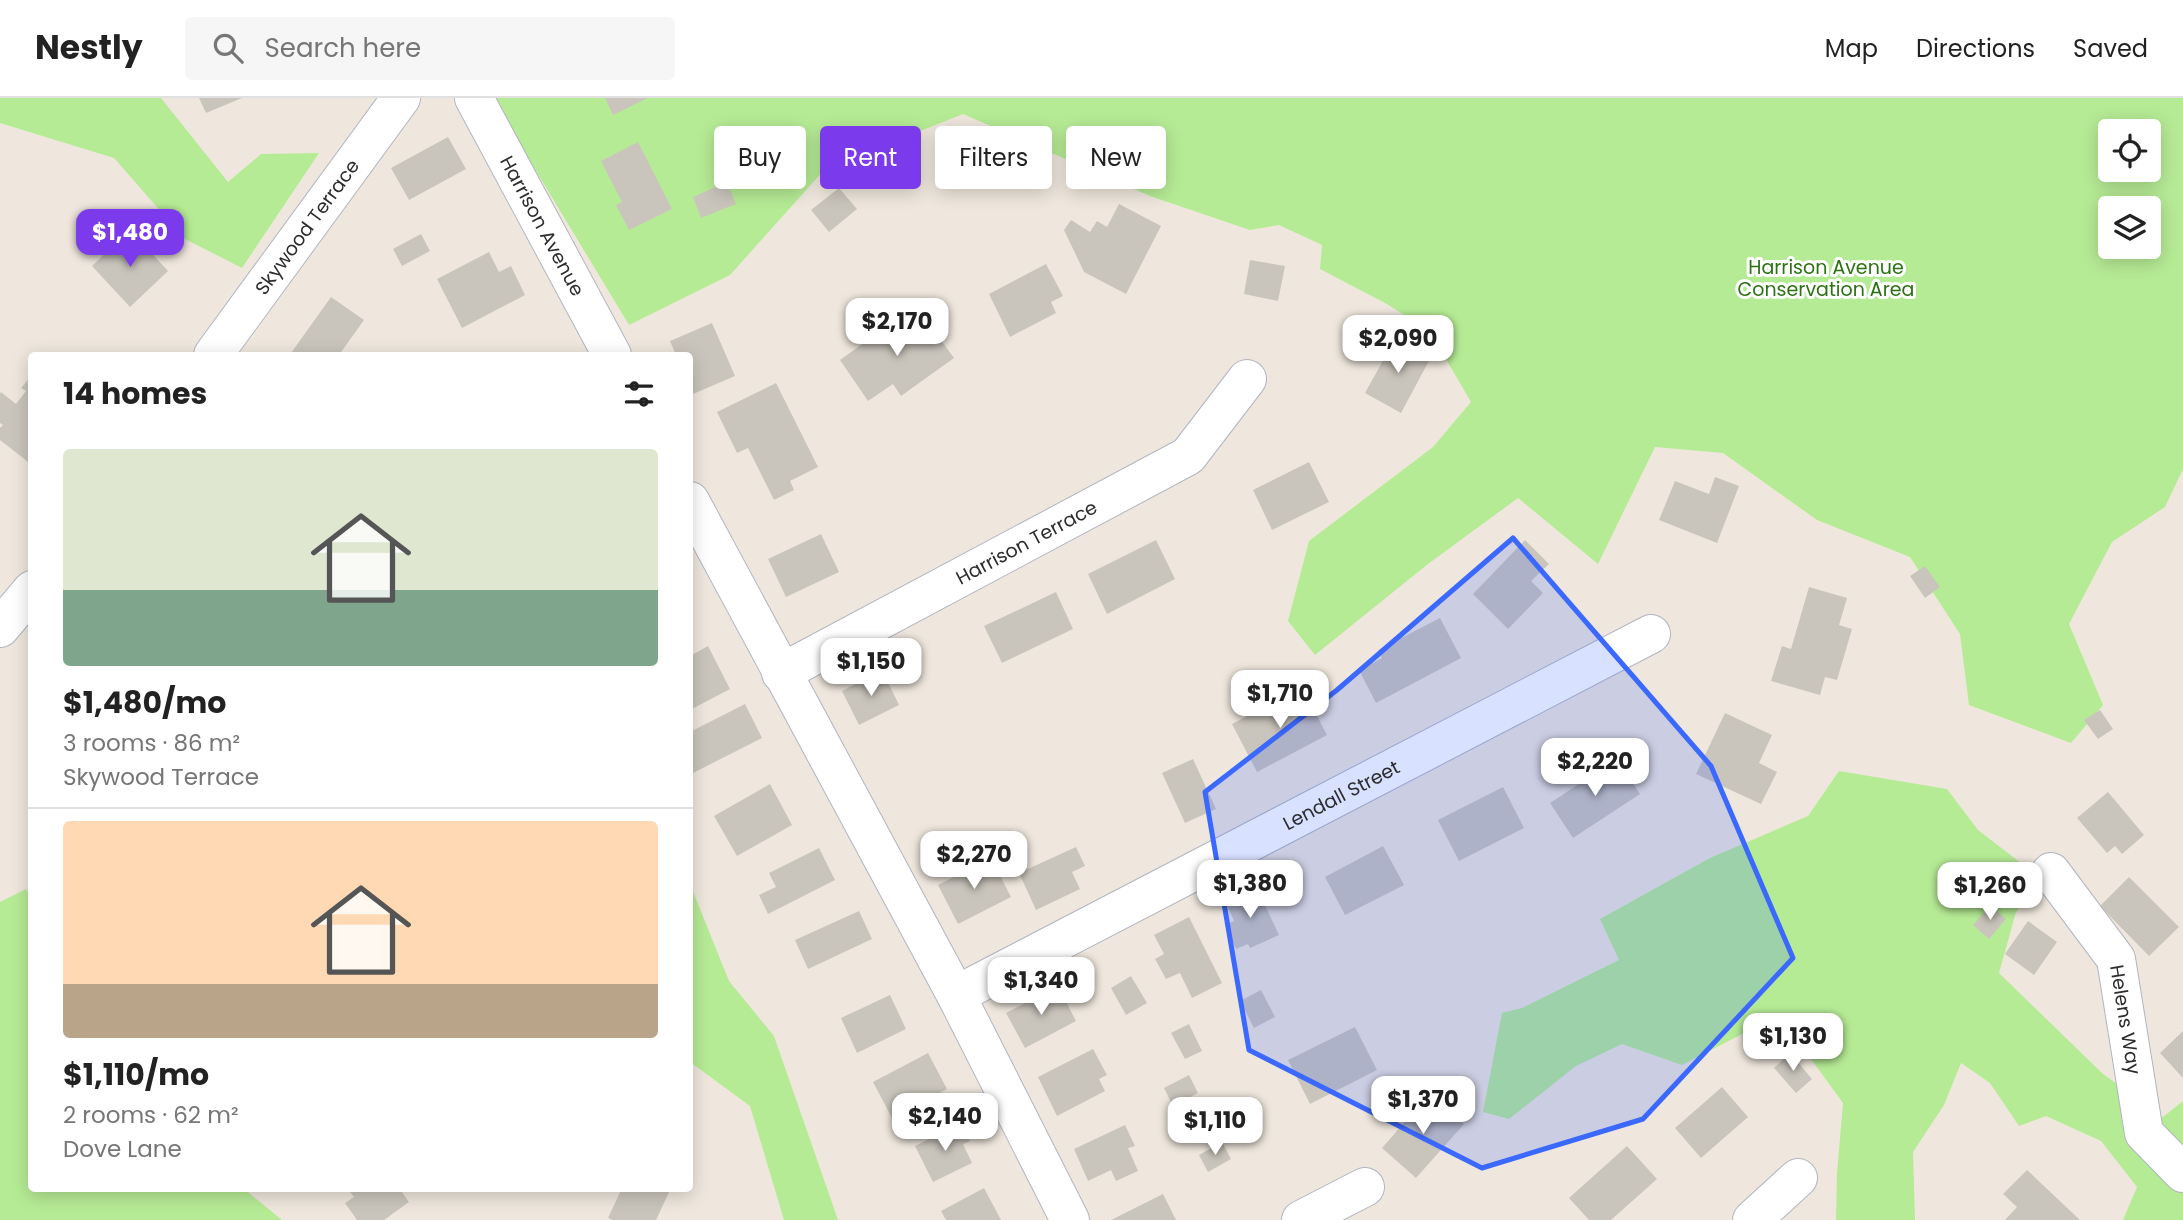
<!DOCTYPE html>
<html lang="en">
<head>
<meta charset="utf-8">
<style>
  body { margin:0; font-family:Poppins,sans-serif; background:#f6f6f6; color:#222; height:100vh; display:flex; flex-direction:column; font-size:26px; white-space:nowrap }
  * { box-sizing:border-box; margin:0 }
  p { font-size:23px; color:#767676 }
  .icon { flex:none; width:38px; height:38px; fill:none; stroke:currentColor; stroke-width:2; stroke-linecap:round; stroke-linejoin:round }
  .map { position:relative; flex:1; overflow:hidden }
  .side { position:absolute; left:28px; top:254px; width:665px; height:840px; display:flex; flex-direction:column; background:#fff; border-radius:7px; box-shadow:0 4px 18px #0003 }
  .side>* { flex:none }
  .top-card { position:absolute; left:714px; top:28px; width:665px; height:63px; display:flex; gap:14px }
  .fabs { position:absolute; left:2098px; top:21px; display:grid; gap:14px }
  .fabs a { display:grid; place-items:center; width:63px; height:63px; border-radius:7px; background:#fff; box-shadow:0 4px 18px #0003; font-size:35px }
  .price { position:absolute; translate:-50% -60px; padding:0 16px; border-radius:14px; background:#fff; color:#222; font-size:23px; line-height:46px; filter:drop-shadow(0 2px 4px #0008) }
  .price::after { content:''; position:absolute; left:50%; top:42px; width:21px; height:16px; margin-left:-10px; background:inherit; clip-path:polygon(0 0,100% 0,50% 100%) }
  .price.current { background:#7c3aed; color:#fff }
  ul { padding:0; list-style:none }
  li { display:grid; align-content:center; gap:14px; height:371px; padding:0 35px }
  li+li { border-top:2px solid #e0e0e0 }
  li span { display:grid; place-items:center; height:217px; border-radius:7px; color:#555 }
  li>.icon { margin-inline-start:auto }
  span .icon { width:126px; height:126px; fill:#fffc; stroke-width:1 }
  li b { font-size:30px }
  h2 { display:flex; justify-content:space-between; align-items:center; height:84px; padding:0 35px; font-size:30px }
  .chip { padding:0 24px; border-radius:7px; background:#fff; box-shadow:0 4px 18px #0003; font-size:24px; line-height:63px }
  .chip.current { background:#7c3aed; color:#fff }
  header { display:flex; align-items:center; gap:42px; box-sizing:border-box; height:98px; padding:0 35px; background:#fff; border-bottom:2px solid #e0e0e0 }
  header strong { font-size:33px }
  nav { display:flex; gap:38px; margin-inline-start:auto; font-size:24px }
  .search { width:490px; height:63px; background:#f6f6f6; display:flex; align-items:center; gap:18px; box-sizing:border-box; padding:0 24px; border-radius:7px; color:#767676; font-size:26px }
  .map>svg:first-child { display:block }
</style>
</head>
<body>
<header>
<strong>Nestly</strong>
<div class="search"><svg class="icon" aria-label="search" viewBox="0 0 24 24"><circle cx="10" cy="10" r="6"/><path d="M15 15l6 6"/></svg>Search here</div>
<nav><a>Map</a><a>Directions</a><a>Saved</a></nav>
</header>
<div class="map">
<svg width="2183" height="1122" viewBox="0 0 2183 1122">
  <rect width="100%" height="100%" fill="#efe7dd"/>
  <!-- green -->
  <path fill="#b6eb95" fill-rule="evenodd" d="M0 0H161L228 84 261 56 319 55 242 170 185 141 114 60 0 25Z
    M492 0H2183V371L2165 409 2112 444 2069 526 2103 607 2071 645 1969 607 1960 536 1910 459 1817 422 1723 355 1655 349 1598 466 1518 400 1428 466 1315 557 1288 523 1309 443 1433 349 1471 304 1429 232 1385 205 1320 171 1322 147 1279 127 1250 132 1150 98 963 16 825 71 730 177 629 227ZM2110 33H2149V72H2110ZM2110 110H2149V149H2110Z
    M1839 673 1947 691 1978 732 2042 781 2016 814 1999 875 2103 976 2163 1019 2183 1003V1122H2123L2137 1089 2101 1043 2046 1018 2019 1028 1990 985 1961 965 1944 1007 1913 1054 1915 1122H1836L1837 1075 1843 1005 1779 917 1682 967 1622 946 1576 968 1509 1021 1483 1014 1502 915 1522 910 1619 862 1600 821 1710 760 1808 718Z
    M690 786 729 883 774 938 838 1122H784L750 1008 690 964Z
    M26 791 32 802V1090H243L282 1122H0V804Z"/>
  <!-- building -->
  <path fill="#cac5bc" d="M199 0H242L206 15Z
    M605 0H648L613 17Z
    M448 39 466 71 409 102 391 70Z
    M638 44 672 111 629 132 616 107 622 104 601 63Z
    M1094 44 1113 53 1107 69 1087 60Z
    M727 84 736 106 701 120 693 99Z
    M839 90 857 111 829 134 811 112Z
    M1119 106 1161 128 1126 196 1084 174 1064 132 1071 122 1090 134 1097 123 1107 129Z
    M130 132 168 173 130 209 92 168Z
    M421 136 430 153 402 168 393 151Z
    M489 154 499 174 511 168 525 197 462 230 437 181Z
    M1250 162 1285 168 1278 203 1244 196Z
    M1046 166 1063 198 1051 204 1056 215 1010 239 989 196Z
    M331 199 364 222 339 257H294L291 255Z
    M910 212 926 235 933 231 954 260 901 298 893 286 868 303 840 262Z
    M712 225 735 278 693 296 690 288V257H676L670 243Z
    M1396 239 1431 259 1401 315 1365 295Z
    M32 277V367L0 342V330L3 327 0 325V296L1 294 16 306 26 293 21 290Z
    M776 285 818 369 790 383 794 392 774 402 748 350 737 355 717 314Z
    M1309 364 1329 404 1272 432 1253 392Z
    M1715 379 1739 388 1717 445 1659 422 1675 383 1709 396Z
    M821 436 839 474 786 499 768 461Z
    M1156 442 1175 481 1107 516 1088 476Z
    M1525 442 1549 466 1531 483 1543 495 1508 531 1473 496Z
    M1925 468 1940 489 1925 500 1910 478Z
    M1809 489 1847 500 1839 527 1852 531 1837 582 1825 579 1820 597 1771 583 1782 548 1791 551Z
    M1056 494 1073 531 1002 565 984 528Z
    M1440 520 1461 560 1376 605 1359 572 1382 560 1378 552Z
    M708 548 730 591 690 612V558Z
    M882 572 899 607 859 627 842 593Z
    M1302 589 1327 637 1257 674 1232 626Z
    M745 606 762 640 691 676 690 634Z
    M2100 612 2113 631 2098 641 2084 622Z
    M1725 615 1772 637 1759 665 1777 674 1761 706 1696 676Z
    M1193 661 1216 711 1185 725 1162 675Z
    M1617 661 1640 696 1573 740 1550 705Z
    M770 686 792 727 737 758 714 718Z
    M1503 689 1524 730 1459 763 1438 722Z
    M2108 694 2144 737 2122 756 2115 748 2107 755 2077 720Z
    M1383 748 1404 787 1345 817 1325 779Z
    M1076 749 1085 768 1072 774 1080 791 1036 812 1019 775Z
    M819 750 835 782 768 816 759 797 776 789 769 775Z
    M991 760 1011 799 958 826 938 787Z
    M2129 779 2179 829 2149 858 2100 808Z
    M1256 788 1279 837 1250 850 1248 846 1236 851 1225 827 1234 823 1225 802Z
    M1990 807 2006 821 1989 841 1973 827Z
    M859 813 872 841 808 871 795 842Z
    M1189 819 1222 885 1192 900 1180 875 1166 881 1155 861 1164 856 1154 837Z
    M2028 823 2057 844 2034 877 2005 856Z
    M1131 878 1147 905 1126 917 1111 890Z
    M1058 888 1076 923 1025 950 1006 915Z
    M1261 892 1275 919 1254 930 1240 903Z
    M890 897 906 931 857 955 841 920Z
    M1189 926 1202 953 1185 961 1171 935Z
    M1355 929 1377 972 1310 1006 1288 962Z
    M2183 933V980L2160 955Z
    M1093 951 1107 977 1099 981 1105 993 1057 1018 1038 979Z
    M928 955 947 991 892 1020 873 984Z
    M1790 955 1812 981 1796 995 1774 970Z
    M1189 977 1198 995 1173 1008 1164 990Z
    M1722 989 1748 1019 1701 1060 1675 1030Z
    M1429 996 1464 1026 1416 1080 1382 1050Z
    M961 1025 970 1043 963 1046 972 1065 933 1084 915 1048Z
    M1125 1027 1135 1048 1128 1050 1138 1073 1116 1083 1111 1072 1088 1083 1074 1051Z
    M1222 1044 1231 1061 1208 1074 1199 1057Z
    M1627 1048 1657 1081 1611 1122H1589L1569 1100Z
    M2027 1072 2080 1122H2005L2017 1109 2003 1096Z
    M347 1090H399L409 1104 384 1122H357L345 1105 354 1099Z
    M622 1090H671L656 1122H612L608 1120Z
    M984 1090 1001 1122H946L941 1113Z
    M1163 1096 1176 1122H1111Z"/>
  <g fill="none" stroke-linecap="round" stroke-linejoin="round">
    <defs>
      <g id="minor">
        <path id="s1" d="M474 0 612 257"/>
        <path id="s2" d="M213 257 401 0"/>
        <path d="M690 403 956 897 1070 1122"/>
        <path d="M0 530 32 492"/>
        <path id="s3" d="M781 575 1188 358 1247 281"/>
        <path id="s4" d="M2051 774 2116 861 2144 1035 2183 1075"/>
        <path id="s5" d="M956 897 1651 536"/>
        <path d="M1301 1122 1365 1089"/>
        <path d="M1752 1122 1798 1080"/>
      </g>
    </defs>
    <!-- minor casing -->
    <use href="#minor" stroke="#b1b5c1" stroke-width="40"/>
    <!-- minor -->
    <use href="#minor" stroke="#fff" stroke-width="38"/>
  </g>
  <!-- marked area -->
  <path fill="#3b68ff" fill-opacity="0.2" stroke="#3b68ff" stroke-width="5" stroke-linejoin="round" d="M1513 440 1711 668 1793 860 1643 1021 1482 1070 1249 952 1205 694 1337 592Z"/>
  <g text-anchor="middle" stroke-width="6" stroke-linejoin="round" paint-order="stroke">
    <!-- street labels -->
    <g font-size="19" fill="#2c2c2c" stroke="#fff">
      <text dy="7" stroke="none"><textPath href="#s2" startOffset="159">Skywood Terrace</textPath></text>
      <text dy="7" stroke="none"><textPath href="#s1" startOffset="145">Harrison Avenue</textPath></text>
      <text dy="7" stroke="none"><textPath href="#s3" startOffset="278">Harrison Terrace</textPath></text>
      <text dy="7" stroke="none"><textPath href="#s5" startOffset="434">Lendall Street</textPath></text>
      <text dy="7" stroke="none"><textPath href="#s4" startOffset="170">Helens Way</textPath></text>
    </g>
    <!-- park labels -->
    <g font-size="19" fill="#2b7213" stroke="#fff">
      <text x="1826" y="176">Harrison Avenue<tspan x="1826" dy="22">Conservation Area</tspan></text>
    </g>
  </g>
</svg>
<div class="fabs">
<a><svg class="icon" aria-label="locate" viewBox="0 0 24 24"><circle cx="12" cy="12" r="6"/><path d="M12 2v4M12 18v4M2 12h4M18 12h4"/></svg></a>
<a><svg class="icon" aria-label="layers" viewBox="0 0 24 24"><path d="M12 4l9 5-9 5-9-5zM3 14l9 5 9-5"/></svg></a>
</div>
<b class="price current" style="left:130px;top:171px">$1,480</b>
<b class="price" style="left:897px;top:260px">$2,170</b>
<b class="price" style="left:1398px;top:277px">$2,090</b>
<b class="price" style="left:871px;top:600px">$1,150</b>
<b class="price" style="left:1280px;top:632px">$1,710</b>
<b class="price" style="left:1595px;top:700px">$2,220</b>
<b class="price" style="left:974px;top:793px">$2,270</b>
<b class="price" style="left:1250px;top:822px">$1,380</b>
<b class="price" style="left:1990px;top:824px">$1,260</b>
<b class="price" style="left:1041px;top:919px">$1,340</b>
<b class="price" style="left:1793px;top:975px">$1,130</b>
<b class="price" style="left:1423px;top:1038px">$1,370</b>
<b class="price" style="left:945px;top:1055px">$2,140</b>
<b class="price" style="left:1215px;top:1059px">$1,110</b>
<div class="top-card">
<a class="chip">Buy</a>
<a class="chip current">Rent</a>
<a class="chip">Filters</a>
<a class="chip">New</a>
</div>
<section class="side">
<h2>14 homes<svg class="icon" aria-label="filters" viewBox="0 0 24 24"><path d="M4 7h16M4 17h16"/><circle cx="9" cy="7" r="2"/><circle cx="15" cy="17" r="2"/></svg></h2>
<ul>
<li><span style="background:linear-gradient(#dfe7d0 65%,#7fa58c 0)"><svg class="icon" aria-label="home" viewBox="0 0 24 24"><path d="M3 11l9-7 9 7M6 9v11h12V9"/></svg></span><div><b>$1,480/mo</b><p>3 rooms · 86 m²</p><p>Skywood Terrace</p></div></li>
<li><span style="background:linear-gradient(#ffd9b3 75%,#b9a48a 0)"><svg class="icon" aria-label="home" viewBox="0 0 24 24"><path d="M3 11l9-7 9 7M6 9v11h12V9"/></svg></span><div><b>$1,110/mo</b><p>2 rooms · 62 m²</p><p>Dove Lane</p></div></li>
</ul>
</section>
</div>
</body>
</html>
